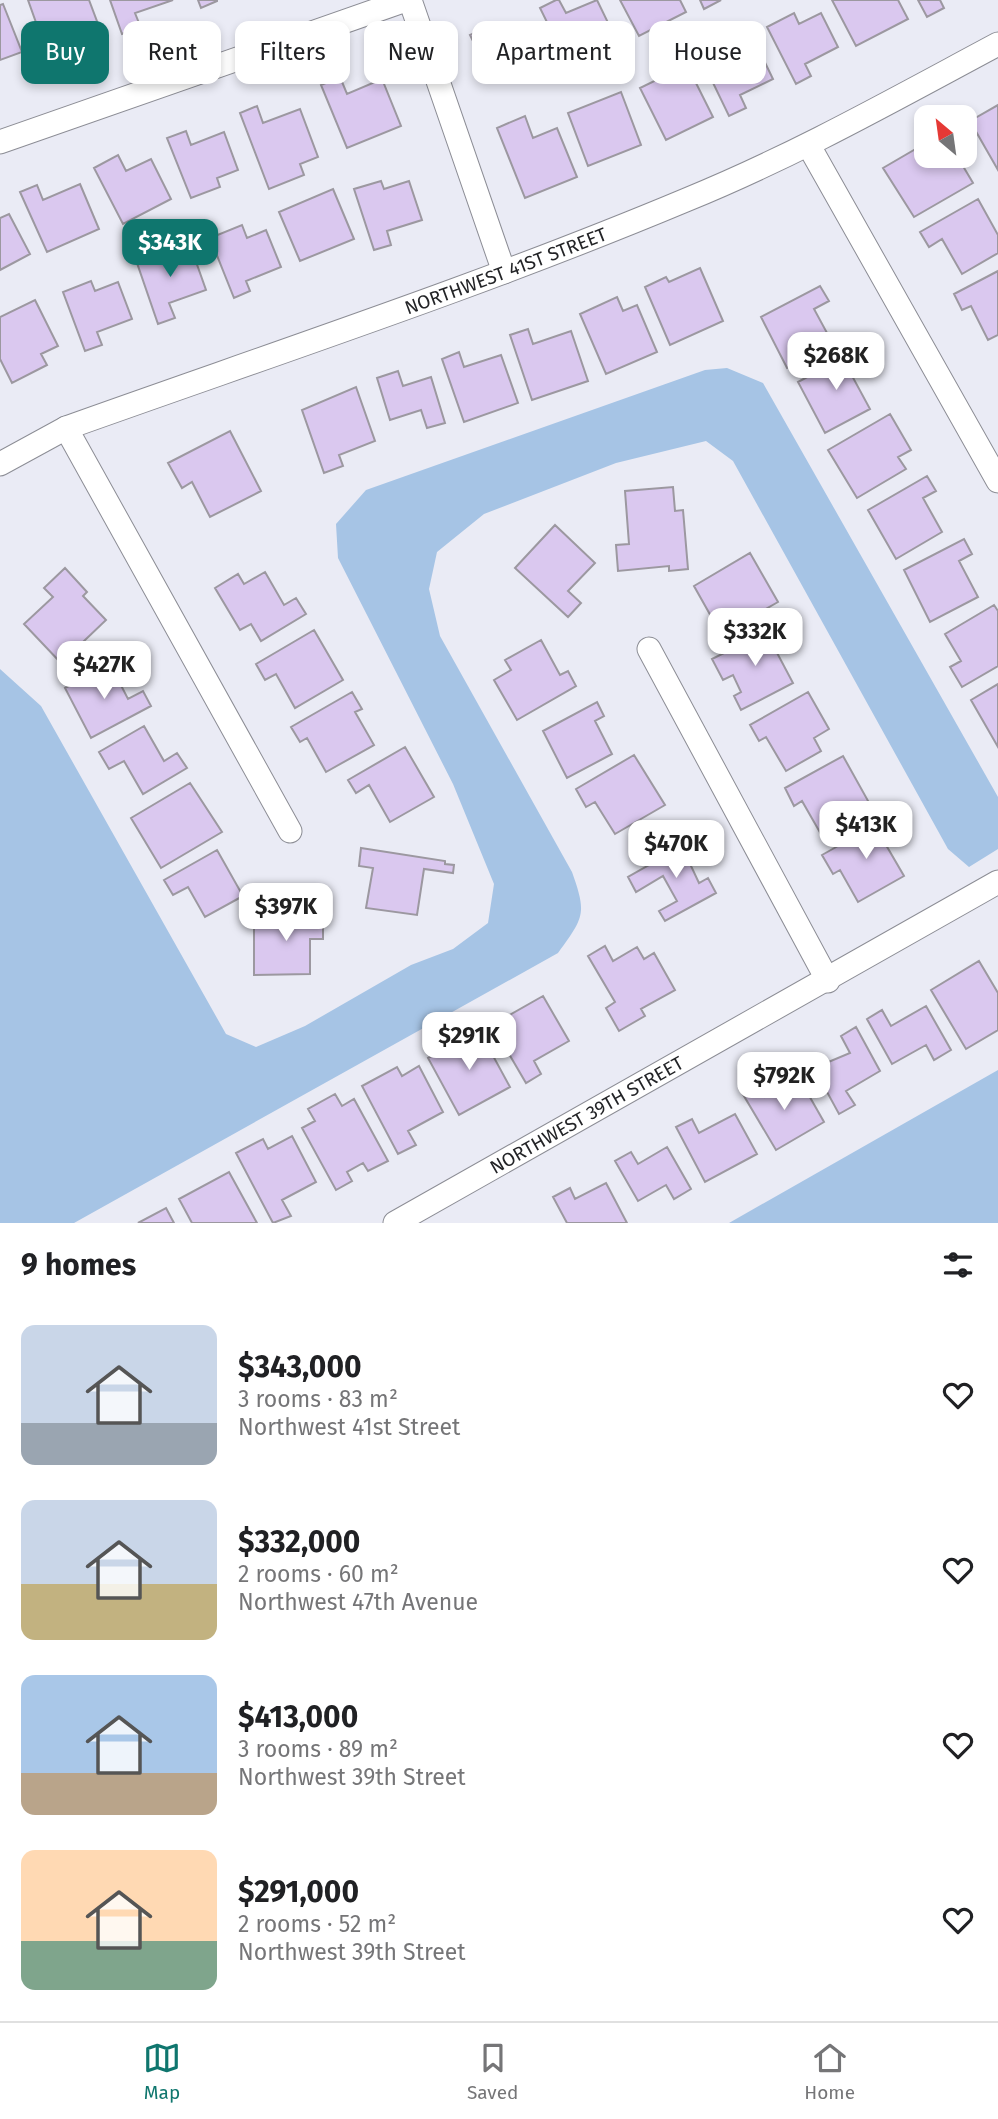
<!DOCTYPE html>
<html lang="en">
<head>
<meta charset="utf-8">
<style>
  body { margin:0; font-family:"Fira Sans",sans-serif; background:#f6f6f6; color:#202124; height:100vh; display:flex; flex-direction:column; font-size:26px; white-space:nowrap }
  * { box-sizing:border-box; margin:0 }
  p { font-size:23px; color:#757577 }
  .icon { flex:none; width:38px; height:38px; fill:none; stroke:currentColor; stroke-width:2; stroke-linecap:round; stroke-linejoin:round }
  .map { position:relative; height:1223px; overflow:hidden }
  .side { display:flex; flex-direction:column; background:#fff; flex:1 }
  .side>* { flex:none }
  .hud { position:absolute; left:21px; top:21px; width:957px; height:63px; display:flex; gap:14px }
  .needle { width:46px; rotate:331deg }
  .buttons { position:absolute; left:914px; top:105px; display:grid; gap:14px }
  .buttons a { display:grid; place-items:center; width:63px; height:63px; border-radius:14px; background:#fff; box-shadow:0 4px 10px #0003; font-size:35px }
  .price { position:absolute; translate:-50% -60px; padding:0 16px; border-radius:14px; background:#fff; color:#222; font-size:23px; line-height:46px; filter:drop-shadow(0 2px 4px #0008) }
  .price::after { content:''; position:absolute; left:50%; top:42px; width:21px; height:16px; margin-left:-10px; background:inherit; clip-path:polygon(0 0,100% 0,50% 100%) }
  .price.current { background:#0f766e; color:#fff }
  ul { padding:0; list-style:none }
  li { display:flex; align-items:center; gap:21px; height:175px; padding:0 21px }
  li span { display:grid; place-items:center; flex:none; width:196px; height:140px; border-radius:14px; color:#555 }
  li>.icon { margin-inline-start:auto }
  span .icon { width:84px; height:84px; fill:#fffc; stroke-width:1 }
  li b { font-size:30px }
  h2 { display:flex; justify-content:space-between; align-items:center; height:84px; padding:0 21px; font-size:30px }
  .tag { padding:0 24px; border-radius:14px; background:#fff; box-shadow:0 4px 10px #0003; font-size:24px; line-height:63px }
  .tag.current { background:#0f766e; color:#fff }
  .tab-bar { display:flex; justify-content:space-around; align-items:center; height:98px; border-top:2px solid #e0e0e0; background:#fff; font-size:19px; color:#757577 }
  .tab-bar a { display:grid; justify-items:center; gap:4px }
  .tab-bar .current { color:#0f766e }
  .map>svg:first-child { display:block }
</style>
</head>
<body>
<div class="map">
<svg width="998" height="1223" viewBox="0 0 998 1223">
  <rect width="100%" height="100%" fill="#eaebf5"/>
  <!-- water -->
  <path fill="#a6c4e5" d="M727 368 763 383 998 797V849L969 867 948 849 733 461 706 441 616 463 484 514 437 552 429 589 440 636 572 872C587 914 584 917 558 953L74 1223H0V669L41 706 226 1034 256 1047 305 1026 411 965 453 949 488 923 494 884 453 784 338 558 336 524 366 490 705 370Z
    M998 1070V1223H729Z"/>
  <!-- building -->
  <path fill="#dac8ef" stroke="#9c98a0" stroke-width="2" d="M28 0H89L98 24 60 38 66 53 49 59Z
    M110 0H173L135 13 141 28 122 34Z
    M198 0H217V1L201 8Z
    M556 0H559L566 13 597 0 613 33 591 45 595 54 569 67 540 8Z
    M620 0H680L686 12 639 36Z
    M700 0H721L704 9Z
    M832 0H898L908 19 856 46Z
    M918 0H940L944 8 927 17Z
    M3 4 22 52 0 60V5Z
    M794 13 799 24 821 13 838 47 805 64 811 76 796 84 767 27Z
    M488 27 496 43 528 27 549 69 531 77 526 66 493 82 470 35Z
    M730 43 735 54 756 44 773 79 740 95 746 108 729 116 701 58Z
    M687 65 713 117 666 140 640 88Z
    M340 77 347 94 382 79 401 126 347 148 321 85Z
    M621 92 641 145 588 166 568 113Z
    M998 105V170L970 121Z
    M257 106 263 123 300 109 318 157 300 164 304 175 269 189 240 113Z
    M525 116 533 138 557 128 577 177 525 198 497 128Z
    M186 131 191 145 224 132 238 170 217 178 220 187 191 198 167 138Z
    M926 143V156H957L973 183 914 217 883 168Z
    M118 155 126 171 151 159 171 199 123 224 94 168Z
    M381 181 384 189 409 181 422 220 387 231 391 245 374 250 354 189Z
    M80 184 99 229 47 252 20 192 37 185 43 200Z
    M333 189 354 239 300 261 279 212Z
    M978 199 998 235V253L962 274 942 239 929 247 920 232Z
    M9 214 30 254 0 270V218Z
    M242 225 247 238 266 230 281 267 246 281 250 291 234 298 210 238Z
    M189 242 206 290 169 303 175 318 158 324 136 260Z
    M700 268 723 321 670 345 645 287 666 277 669 282Z
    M998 271V335L988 340 971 306 962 310 954 294Z
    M91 281 95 291 118 282 132 319 97 332 102 345 85 351 63 292Z
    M820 286 829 301 814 309 833 344 787 368 761 317Z
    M617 297 623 311 637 305 657 352 606 374 580 314Z
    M35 300 58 346 41 354 47 365 12 383 0 359V317Z
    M528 329 533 344 571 331 588 381 532 400 510 335Z
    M857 350 865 366 851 374 870 409 825 433 798 382Z
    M459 352 464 367 501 355 518 403 464 422 442 359Z
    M398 371 403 386 431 377 445 423 427 428 421 410 390 420 377 378Z
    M356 387 375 441 339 455 343 466 324 473 302 410Z
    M890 414 911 450 898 457 906 469 857 498 828 450Z
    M230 431 261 491 210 517 192 482 182 488 168 463Z
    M927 476 936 491 923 498 942 532 896 559 868 510Z
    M673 487 675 511 683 510 688 569 669 571V566L618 571 616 545 629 544 625 491Z
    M555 525 595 563 568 591 581 603 568 617 515 568Z
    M964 539 972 554 959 561 978 597 930 622 904 570Z
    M750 553 778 602 734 627 724 610 712 618 694 586Z
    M65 568 87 592 83 596 106 620 61 663 24 624 53 597 44 588Z
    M265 572 284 605 296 598 306 614 261 641 251 624 240 630 215 588 238 574 244 584Z
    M994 605 998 611V666L962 687 950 667 961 661 945 634Z
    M776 627 784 643 775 649 793 683 741 710 734 696 741 692 733 675 723 680 712 659Z
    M314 630 343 680 295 708 276 674 265 680 256 664Z
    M541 640 560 675 568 671 576 686 517 720 494 680 511 670 505 660Z
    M110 664 128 699 143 691 151 706 91 738 65 688Z
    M998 684V747L971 700Z
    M352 692 362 709 355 712 374 745 326 772 307 738 300 742 291 727Z
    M808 692 829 729 814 738 821 751 786 771 766 737 759 741 750 725Z
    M597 702 604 716 595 721 612 754 567 778 543 731Z
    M144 726 164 761 177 753 187 768 143 794 124 761 109 769 99 752Z
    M405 747 434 797 390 822 369 785 356 793 348 780Z
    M634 755 665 805 615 834 595 802 586 807 576 789Z
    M843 756 872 808 822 836 802 801 794 806 785 788Z
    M190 783 222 832 161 868 131 818Z
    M884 820 895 839 886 845 904 876 858 902 840 870 833 874 822 855Z
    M688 843 699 861 691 866 699 883 708 878 716 893 665 921 659 911 677 901 663 876 636 892 628 877Z
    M361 848 445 861V864L454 865 453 873 424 869 417 915 366 908 373 868 359 866Z
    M217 850 243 896 205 917 188 887 173 895 164 880Z
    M293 909 323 910V939H310V974L254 975V918H294Z
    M605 946 613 961 637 947 644 959 654 953 675 990 641 1009 645 1016 619 1031 606 1008 615 1002 588 956Z
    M979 961 998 993V1030L966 1049 931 990Z
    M543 996 569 1041 534 1061 541 1074 526 1083 492 1025Z
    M926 1006 951 1050 934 1060 926 1045 892 1064 867 1019 882 1010 891 1026Z
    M856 1027 880 1071 846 1091 855 1105 839 1114 814 1068 850 1053 841 1036Z
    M479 1030 510 1087 459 1115 428 1058Z
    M419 1066 443 1112 408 1131 416 1145 398 1154 362 1086 397 1067 402 1076Z
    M799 1078 824 1122 776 1150 741 1091 756 1082 765 1097Z
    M335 1094 342 1106 354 1099 388 1161 368 1171 363 1163 347 1172 352 1181 336 1190 302 1128 315 1121 308 1109Z
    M735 1114 757 1154 705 1182 676 1127 692 1119 699 1133Z
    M292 1136 316 1182 282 1200 291 1216 273 1223 236 1153 263 1139 268 1149Z
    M667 1147 691 1189 674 1199 666 1185 638 1201 615 1161 631 1152 638 1164Z
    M229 1172 257 1223H192L179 1199Z
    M606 1183 627 1223H567L553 1197 570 1188 575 1199Z
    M166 1208 174 1223H138Z"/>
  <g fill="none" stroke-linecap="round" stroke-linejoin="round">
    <defs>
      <g id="minor">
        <path d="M410 0 504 272"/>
        <path d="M0 142 406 0"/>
        <path d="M809 146 998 481"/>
        <path d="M66 428 290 831"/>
        <path id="s1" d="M0 464 66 428C273 354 483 285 686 200 794 156 895 99 998 44"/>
        <path d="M649 649 828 981"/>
        <path id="s2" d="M395 1223 998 882"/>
      </g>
    </defs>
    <!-- minor casing -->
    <use href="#minor" stroke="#8c8d95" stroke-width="25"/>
    <!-- minor -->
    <use href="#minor" stroke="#fff" stroke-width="23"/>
  </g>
  <g text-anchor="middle" stroke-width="5" stroke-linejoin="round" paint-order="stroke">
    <!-- street labels -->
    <g font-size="19" fill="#232427" stroke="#eaebf5">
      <text dy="7" stroke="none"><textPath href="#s1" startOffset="542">NORTHWEST 41ST STREET</textPath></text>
      <text dy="7" stroke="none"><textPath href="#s2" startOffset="220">NORTHWEST 39TH STREET</textPath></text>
    </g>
  </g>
</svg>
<div class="buttons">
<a><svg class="needle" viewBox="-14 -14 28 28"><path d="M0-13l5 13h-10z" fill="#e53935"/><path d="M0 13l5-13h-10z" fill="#757577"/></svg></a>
</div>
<b class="price current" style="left:170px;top:279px">$343K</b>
<b class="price" style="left:836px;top:392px">$268K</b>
<b class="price" style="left:755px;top:668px">$332K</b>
<b class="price" style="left:104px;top:701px">$427K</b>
<b class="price" style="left:866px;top:861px">$413K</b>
<b class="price" style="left:676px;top:880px">$470K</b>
<b class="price" style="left:286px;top:943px">$397K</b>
<b class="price" style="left:469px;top:1072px">$291K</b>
<b class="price" style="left:784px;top:1112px">$792K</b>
<div class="hud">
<a class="tag current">Buy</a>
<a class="tag">Rent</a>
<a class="tag">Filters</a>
<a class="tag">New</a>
<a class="tag">Apartment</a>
<a class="tag">House</a>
</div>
</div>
<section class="side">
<h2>9 homes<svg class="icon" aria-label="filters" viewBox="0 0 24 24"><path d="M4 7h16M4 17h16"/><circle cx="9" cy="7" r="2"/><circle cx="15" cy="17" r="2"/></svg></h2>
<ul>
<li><span style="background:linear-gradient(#c9d6e8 70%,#9aa5b1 0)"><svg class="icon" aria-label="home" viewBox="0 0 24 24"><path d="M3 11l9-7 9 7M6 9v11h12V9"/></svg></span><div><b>$343,000</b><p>3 rooms · 83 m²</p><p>Northwest 41st Street</p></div><svg class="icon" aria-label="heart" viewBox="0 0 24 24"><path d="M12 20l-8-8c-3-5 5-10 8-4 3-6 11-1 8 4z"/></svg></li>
<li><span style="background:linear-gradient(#c9d6e8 60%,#c2b280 0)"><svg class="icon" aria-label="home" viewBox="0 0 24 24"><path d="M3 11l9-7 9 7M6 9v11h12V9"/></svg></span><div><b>$332,000</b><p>2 rooms · 60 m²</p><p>Northwest 47th Avenue</p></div><svg class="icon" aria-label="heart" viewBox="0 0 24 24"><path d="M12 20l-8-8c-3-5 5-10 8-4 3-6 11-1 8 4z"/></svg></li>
<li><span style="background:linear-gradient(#a9c7e8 70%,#b9a48a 0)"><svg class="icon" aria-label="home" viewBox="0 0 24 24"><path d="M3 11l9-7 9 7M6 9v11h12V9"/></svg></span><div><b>$413,000</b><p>3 rooms · 89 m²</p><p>Northwest 39th Street</p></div><svg class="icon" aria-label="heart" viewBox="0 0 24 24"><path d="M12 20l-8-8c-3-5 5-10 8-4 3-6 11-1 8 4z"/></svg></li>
<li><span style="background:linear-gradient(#ffd9b3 65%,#7fa58c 0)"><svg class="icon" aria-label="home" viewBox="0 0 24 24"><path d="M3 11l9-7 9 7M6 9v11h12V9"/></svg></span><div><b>$291,000</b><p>2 rooms · 52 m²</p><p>Northwest 39th Street</p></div><svg class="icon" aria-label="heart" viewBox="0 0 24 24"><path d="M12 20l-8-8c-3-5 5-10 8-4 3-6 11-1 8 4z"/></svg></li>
</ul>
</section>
<nav class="tab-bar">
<a class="current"><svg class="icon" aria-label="map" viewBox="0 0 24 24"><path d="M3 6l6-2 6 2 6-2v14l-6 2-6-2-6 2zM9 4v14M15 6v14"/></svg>Map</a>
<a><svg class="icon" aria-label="saved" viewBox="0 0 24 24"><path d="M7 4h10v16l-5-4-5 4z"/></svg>Saved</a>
<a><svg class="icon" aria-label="home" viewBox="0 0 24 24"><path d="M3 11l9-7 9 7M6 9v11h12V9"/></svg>Home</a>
</nav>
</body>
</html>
